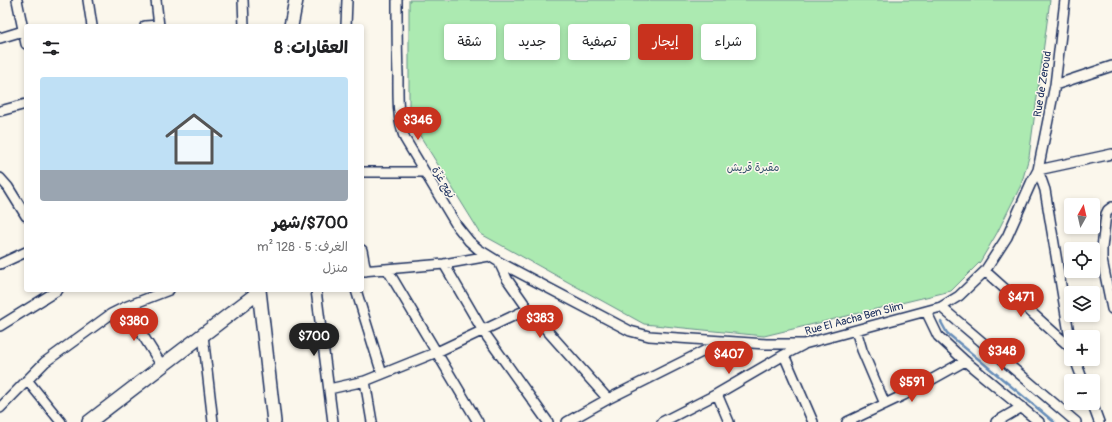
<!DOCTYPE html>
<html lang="ar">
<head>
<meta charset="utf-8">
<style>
  body { margin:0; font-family:Pangolin,"Playpen Sans Arabic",sans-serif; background:#f6f6f6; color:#202124; direction:rtl; height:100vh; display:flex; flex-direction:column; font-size:15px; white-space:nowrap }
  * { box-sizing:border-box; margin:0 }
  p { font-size:13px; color:#757577 }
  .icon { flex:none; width:22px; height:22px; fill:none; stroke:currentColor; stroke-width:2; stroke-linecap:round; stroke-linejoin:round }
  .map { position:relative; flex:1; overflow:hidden; direction:ltr }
  .side { position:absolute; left:24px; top:24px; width:340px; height:268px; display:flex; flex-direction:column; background:#fff; border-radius:4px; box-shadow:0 2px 6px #0003; direction:rtl }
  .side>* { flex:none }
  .guide { position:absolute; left:376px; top:24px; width:380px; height:36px; direction:rtl; display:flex; gap:8px }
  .needle { width:26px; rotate:8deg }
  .tools { position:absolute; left:1064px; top:198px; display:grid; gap:8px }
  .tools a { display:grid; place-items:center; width:36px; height:36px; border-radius:4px; background:#fff; box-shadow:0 2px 6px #0003; font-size:20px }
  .price { position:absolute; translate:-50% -34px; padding:0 9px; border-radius:14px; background:#c8321e; color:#fff; font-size:13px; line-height:26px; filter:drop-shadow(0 1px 2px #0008) }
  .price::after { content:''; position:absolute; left:50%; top:24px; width:12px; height:9px; margin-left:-6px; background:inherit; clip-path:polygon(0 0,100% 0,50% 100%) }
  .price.on { background:#222; color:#fff }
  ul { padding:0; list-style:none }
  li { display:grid; align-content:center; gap:8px; height:212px; padding:0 16px }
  li span { display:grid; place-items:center; height:124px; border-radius:4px; color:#555 }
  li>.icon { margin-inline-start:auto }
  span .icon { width:72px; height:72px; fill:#fffc; stroke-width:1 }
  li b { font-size:17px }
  h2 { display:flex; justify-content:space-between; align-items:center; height:48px; padding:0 16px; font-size:17px }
  .tag { padding:0 14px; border-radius:4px; background:#fff; box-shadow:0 2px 6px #0003; font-size:14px; line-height:36px }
  .tag.on { background:#c8321e; color:#fff }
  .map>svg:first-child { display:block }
</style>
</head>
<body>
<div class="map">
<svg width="1112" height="422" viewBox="0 0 1112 422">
  <rect width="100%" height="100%" fill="#fbf7ec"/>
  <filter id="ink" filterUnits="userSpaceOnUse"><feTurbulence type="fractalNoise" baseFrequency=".025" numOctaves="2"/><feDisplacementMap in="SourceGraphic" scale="8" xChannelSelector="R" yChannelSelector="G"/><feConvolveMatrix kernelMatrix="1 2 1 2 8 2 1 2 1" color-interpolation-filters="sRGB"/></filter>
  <g filter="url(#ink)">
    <!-- green -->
    <path fill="#aceab1" stroke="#648c88" d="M409 0H1050L1029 157 1021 185 997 233 980 262 951 291 764 336 644 324 481 234 409 118Z"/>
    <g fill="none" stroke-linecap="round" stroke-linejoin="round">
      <!-- stream -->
      <path stroke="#668db9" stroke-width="2.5" d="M941 322 947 333 1054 422"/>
      <defs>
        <path id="street" d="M17 0 26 44
          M88 0 92 26
          M156 0 159 26
          M243 0 244 26
          M397 0C397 25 397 50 398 75 398 97 397 119 405 139L457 226 469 241 478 249 499 262 630 331 649 336 766 344H804L941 307 959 296 985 271 1007 237 1031 183 1038 170 1055 85 1065 0
          M145 26 159 25
          M346 26 347 0
          M0 38 23 31
          M1055 85 1112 66
          M0 111 26 104
          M1038 170 1045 190 1071 345
          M1038 170 1112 154
          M362 172H424
          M0 178 8 187 26 216
          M1112 207 1108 210 1106 214 1102 248V260L1112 309
          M362 250 366 271
          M499 262 507 279 528 309 608 399
          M0 264 26 252
          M444 264 483 331 548 422
          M387 269 478 422
          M362 271 444 264 489 256
          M985 271 1071 348
          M316 290 333 422
          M356 290 382 374
          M125 307 162 366
          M941 307 1076 422
          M926 311 938 336 965 361 1039 422
          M0 326 58 290
          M856 330 862 350 885 404
          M203 335 213 422
          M784 355 813 422
          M1075 359 1083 381
          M27 380 61 422
          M365 381 372 422
          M329 389 365 381 437 352 528 309
          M717 394 729 422
          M1092 403 1099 422
          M0 408 45 362 111 314 125 307 169 290
          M567 422 608 399 722 342
          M662 422 717 394 784 355 803 345
          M847 422 904 395 965 361
          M996 422 1022 407"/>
        <path id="secondary" d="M291 26 296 0
          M259 290 274 422
          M89 422 162 366 259 292"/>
      </defs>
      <!-- street casing -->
      <use href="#street" stroke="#1b2f5e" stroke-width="12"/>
      <!-- secondary casing -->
      <use href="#secondary" stroke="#1b2f5e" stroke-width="16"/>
      <!-- street -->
      <use href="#street" stroke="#fbf7ec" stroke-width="9"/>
      <!-- secondary -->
      <use href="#secondary" stroke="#fbf7ec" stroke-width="13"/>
    </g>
  </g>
  <g text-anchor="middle" stroke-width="3" stroke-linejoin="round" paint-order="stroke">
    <!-- street labels -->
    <g font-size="11" fill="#1b2f5e" stroke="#fbf7ec">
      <text transform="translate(1042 84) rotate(-81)" y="4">Rue de Zeroud</text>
      <text transform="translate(444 182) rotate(59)" y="4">نهج غزّة</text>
      <text transform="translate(854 318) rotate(-15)" y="4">Rue El Aacha Ben Slim</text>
    </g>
    <!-- park labels -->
    <g font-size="11" fill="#38546f" stroke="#fbf7ec">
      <text x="753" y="171">مقبرة قريش</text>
    </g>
  </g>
</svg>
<div class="tools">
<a><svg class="needle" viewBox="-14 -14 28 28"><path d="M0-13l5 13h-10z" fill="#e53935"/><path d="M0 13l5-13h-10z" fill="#757577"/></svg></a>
<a><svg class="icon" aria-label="locate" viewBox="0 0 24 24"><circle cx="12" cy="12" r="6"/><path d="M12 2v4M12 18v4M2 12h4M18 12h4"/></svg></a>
<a><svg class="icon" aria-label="layers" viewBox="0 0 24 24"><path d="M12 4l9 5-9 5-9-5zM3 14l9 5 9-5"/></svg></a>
<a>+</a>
<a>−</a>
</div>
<b class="price" style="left:418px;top:141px">$346</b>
<b class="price" style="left:1021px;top:318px">$471</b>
<b class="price" style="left:540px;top:339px">$383</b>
<b class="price" style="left:134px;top:342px">$380</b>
<b class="price on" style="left:314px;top:357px">$700</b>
<b class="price" style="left:1002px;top:372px">$348</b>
<b class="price" style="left:729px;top:375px">$407</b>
<b class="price" style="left:912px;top:403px">$591</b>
<div class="guide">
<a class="tag">شراء</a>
<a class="tag on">إيجار</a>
<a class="tag">تصفية</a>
<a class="tag">جديد</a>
<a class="tag">شقة</a>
</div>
<section class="side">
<h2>العقارات: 8<svg class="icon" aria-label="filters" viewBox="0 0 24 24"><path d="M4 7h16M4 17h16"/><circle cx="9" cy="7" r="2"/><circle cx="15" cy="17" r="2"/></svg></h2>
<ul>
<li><span style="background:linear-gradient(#bfe0f5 75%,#9aa5b1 0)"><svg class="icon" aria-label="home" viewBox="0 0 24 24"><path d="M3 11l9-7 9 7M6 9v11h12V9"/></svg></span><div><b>$700/شهر</b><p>الغرف: 5 · 128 m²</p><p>منزل</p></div></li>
</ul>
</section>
</div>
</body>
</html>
